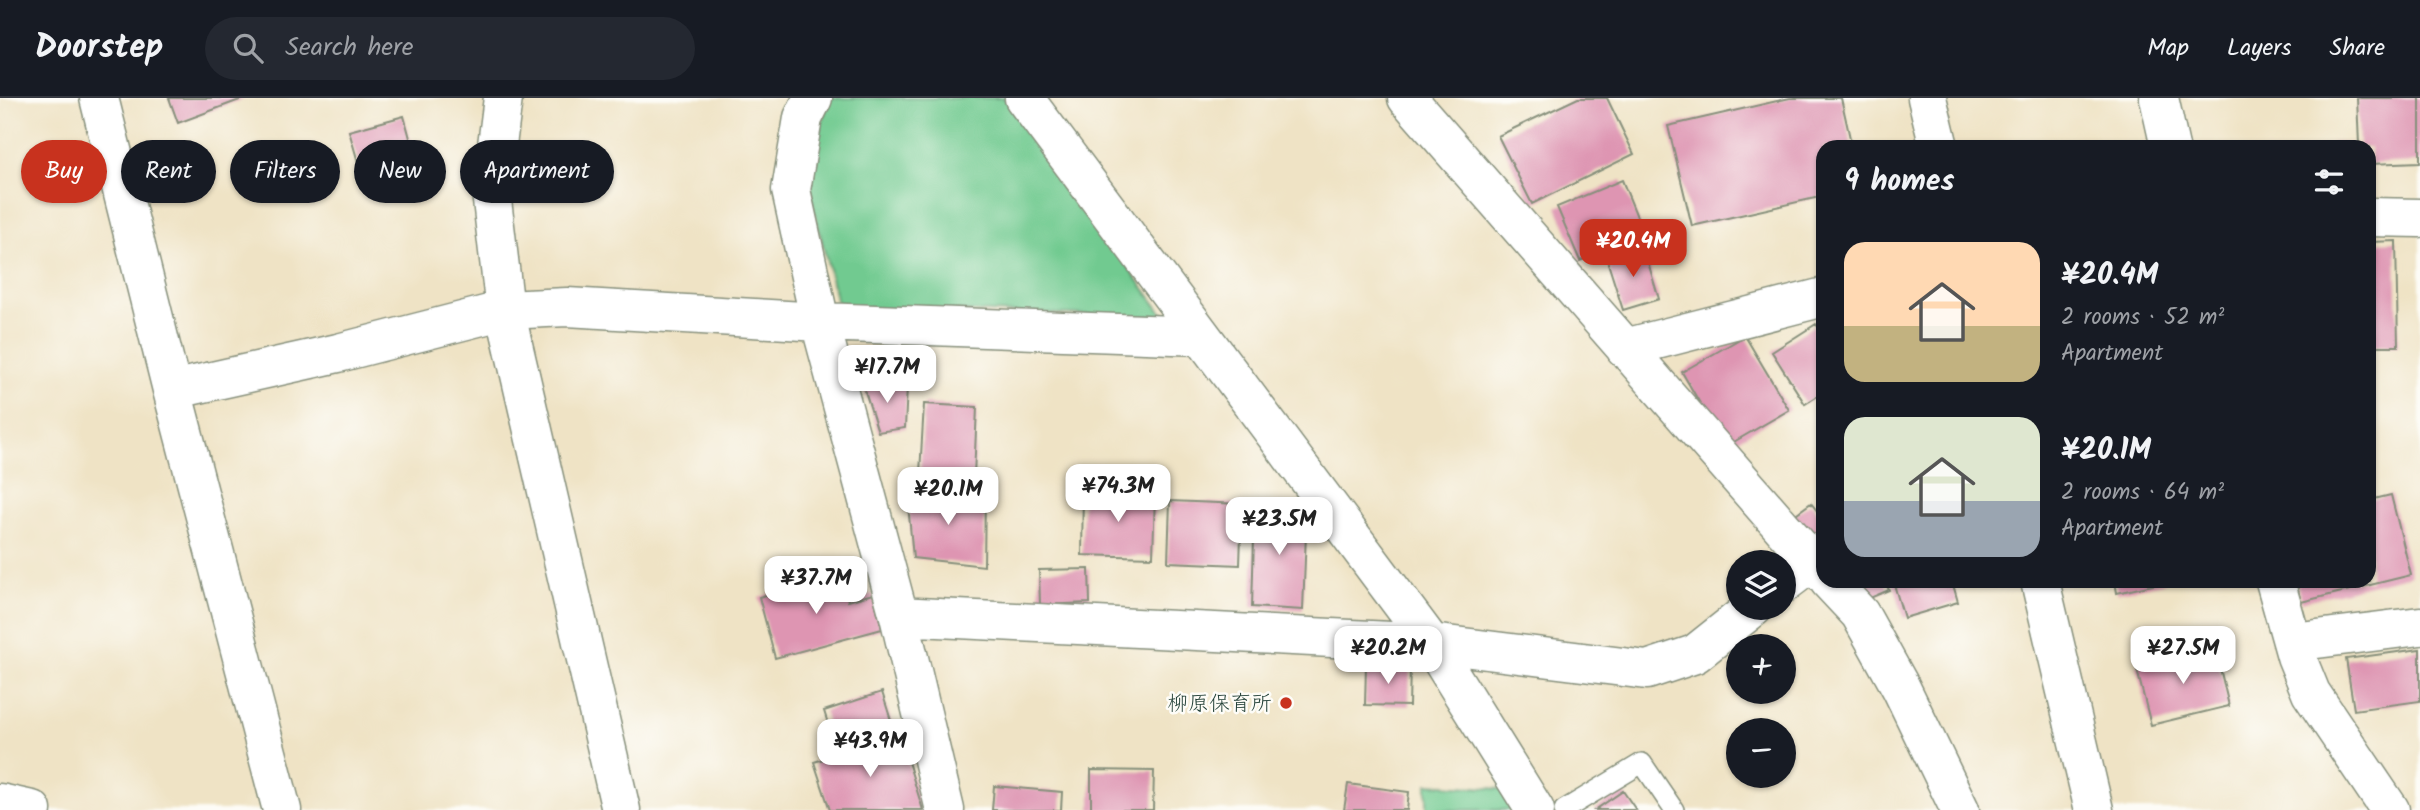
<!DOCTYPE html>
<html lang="en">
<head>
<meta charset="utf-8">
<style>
  body { margin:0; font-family:Kalam,"Klee One",sans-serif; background:#242831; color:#f1f3f6; height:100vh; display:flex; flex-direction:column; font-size:26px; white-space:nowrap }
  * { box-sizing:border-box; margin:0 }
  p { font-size:23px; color:#9ea1a6 }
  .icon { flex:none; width:38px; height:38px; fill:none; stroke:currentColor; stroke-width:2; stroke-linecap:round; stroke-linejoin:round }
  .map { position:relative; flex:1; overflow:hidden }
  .sheet { position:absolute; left:1816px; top:42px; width:560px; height:448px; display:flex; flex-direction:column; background:#171b24; border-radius:21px; box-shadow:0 2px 5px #0004 }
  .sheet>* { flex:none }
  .hud { position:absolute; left:21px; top:42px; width:665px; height:63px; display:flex; gap:14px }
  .fabs { position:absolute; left:1726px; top:452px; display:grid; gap:14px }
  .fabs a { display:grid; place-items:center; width:70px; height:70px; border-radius:50%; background:#171b24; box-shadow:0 2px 5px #0004; font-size:35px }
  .price { position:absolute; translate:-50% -60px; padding:0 16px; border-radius:14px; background:#fff; color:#222; font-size:23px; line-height:46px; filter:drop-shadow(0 2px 4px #0008) }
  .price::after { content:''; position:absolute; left:50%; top:42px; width:21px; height:16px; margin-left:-10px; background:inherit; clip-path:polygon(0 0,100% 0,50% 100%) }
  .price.active { background:#c8321e; color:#fff }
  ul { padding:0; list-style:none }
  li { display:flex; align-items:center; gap:21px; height:175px; padding:0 28px }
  li span { display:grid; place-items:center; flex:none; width:196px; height:140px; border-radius:21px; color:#555 }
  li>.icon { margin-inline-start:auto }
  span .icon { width:84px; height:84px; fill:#fffc; stroke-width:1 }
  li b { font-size:30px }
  h2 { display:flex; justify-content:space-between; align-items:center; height:84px; padding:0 28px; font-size:30px }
  .chip { padding:0 24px; border-radius:32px; background:#171b24; box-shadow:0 2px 5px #0004; font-size:24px; line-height:63px }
  .chip.active { background:#c8321e; color:#fff }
  header { display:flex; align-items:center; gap:42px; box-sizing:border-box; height:98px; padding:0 35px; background:#171b24; border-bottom:2px solid #363941 }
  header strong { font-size:33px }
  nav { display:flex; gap:38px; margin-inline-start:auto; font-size:24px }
  .search { width:490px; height:63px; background:#242831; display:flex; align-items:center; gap:18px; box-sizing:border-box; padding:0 24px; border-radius:38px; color:#9ea1a6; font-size:26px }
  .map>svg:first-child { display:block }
</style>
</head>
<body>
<header>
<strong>Doorstep</strong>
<div class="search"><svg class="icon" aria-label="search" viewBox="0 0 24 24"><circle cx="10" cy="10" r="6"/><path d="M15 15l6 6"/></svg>Search here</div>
<nav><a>Map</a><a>Layers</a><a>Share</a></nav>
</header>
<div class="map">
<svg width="2420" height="712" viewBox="0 0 2420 712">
  <rect width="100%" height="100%" fill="#fdfcf7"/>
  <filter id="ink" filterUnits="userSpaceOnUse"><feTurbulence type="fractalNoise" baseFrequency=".0143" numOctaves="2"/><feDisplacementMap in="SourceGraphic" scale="14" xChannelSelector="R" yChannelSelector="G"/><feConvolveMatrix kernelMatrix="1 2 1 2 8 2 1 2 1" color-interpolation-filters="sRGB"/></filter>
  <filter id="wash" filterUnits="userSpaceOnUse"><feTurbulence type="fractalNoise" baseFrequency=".00686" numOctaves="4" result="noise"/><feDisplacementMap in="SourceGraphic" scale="28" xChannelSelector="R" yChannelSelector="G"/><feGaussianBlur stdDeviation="1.57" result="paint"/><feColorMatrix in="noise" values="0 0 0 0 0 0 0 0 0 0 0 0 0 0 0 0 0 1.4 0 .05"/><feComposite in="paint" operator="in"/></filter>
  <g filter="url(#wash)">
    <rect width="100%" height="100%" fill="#efe3c5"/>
    <!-- green -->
    <path fill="#71ca90" stroke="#488462" stroke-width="2" d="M829 0H1004L1165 219 847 210 837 204 813 107 809 70Z
      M1427 686 1501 691 1515 712H1427Z"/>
    <g id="blocks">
      <!-- building -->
      <path fill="#de95b2" d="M169 0H245L178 25Z
        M1578 0H1607L1634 56 1532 106 1498 38Z
        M1790 0H1841L1852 49H1824V98L1692 128 1668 28Z
        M2357 0H2420V64L2370 66V49H2332V44L2359 47Z
        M404 18 421 81 367 95 349 33Z
        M1622 82 1644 136 1580 163 1557 109Z
        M2396 143 2398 248H2370V144Z
        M1644 151 1659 201 1623 212 1607 162Z
        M1816 226 1824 237V294L1805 306 1772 254Z
        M1745 238 1789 312 1725 349 1682 274Z
        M862 284 907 288 905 330 878 334Z
        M924 306 977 309 974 378 920 375Z
        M1083 393 1155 395 1153 459 1082 457Z
        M907 395 985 396 984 468 913 460Z
        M2391 397 2411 477 2301 504 2296 483H2370V402Z
        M1170 403 1242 406 1240 467 1168 464Z
        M1811 405 1824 422V439L1814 446 1793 418Z
        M1255 406 1307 409 1303 512 1252 509Z
        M1089 471 1090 505 1040 507 1039 472Z
        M841 476 848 503 873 496 882 531 775 560 759 499Z
        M1855 483H1885L1889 492 1863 503Z
        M1893 483H1952L1958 504 1904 520Z
        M2115 483H2166V484L2117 495Z
        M2215 549 2229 608 2151 627 2136 568Z
        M2420 551V603L2354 612 2346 561Z
        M1366 567 1410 568 1409 608 1365 607Z
        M882 594 894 632 836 651 824 613Z
        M900 638 923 712H830L814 664Z
        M1091 672 1154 673 1153 712H1091Z
        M1348 686 1409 694 1407 712H1344Z
        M994 688 1062 694 1061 712H992Z
        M1623 693 1636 712H1595Z"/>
    </g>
  </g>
  <g filter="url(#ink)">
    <use href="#blocks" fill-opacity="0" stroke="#87907c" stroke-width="2"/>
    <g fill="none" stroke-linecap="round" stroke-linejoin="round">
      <defs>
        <path id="service" d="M1564 712 1642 665 1674 712"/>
        <path id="minor" d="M99 0 172 292 282 712
          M813 0 803 20 791 92 820 224 899 518 945 712
          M1024 0 1431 545 1535 712
          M1407 0 1824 477
          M2159 0 2170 49
          M2370 119 2420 120
          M1625 250 1824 199
          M172 292 338 255 505 212 567 209 820 224 1201 238
          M1829 483 1860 516 1901 590 1960 712
          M2275 483 2296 558 2311 595 2390 712
          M1783 486 1812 464
          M899 518 1431 545 1647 572 1695 556 1754 509
          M2293 544 2420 528
          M0 705 32 712"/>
        <path id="tertiary" d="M503 0 491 94 505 212 621 712
          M1927 0 1939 49
          M2040 483 2094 712"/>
      </defs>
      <!-- service casing -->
      <use href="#service" stroke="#87907c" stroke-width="22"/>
      <!-- minor casing -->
      <use href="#minor" stroke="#87907c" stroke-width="41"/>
      <!-- tertiary casing -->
      <use href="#tertiary" stroke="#87907c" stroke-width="41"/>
      <!-- service -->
      <use href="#service" stroke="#fff" stroke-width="19"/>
      <!-- minor -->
      <use href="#minor" stroke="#fff" stroke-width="38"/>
      <!-- tertiary -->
      <use href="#tertiary" stroke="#fff" stroke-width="38"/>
    </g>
  </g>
  <!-- markers -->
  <circle fill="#c8321e" stroke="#fdfcf7" stroke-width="2.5" cx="1286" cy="605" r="7"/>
  <g text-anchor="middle" stroke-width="5" stroke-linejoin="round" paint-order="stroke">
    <!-- poi labels -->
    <g font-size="21" fill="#1f3d34" stroke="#fdfcf7" text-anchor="end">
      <text x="1272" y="612">柳原保育所</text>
    </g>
  </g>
</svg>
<div class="fabs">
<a><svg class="icon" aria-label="layers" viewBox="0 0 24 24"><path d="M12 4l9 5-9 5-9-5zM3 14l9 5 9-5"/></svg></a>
<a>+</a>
<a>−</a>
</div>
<b class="price active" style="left:1633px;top:181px">¥20.4M</b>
<b class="price" style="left:887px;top:307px">¥17.7M</b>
<b class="price" style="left:1118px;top:426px">¥74.3M</b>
<b class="price" style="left:948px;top:429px">¥20.1M</b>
<b class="price" style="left:1279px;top:459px">¥23.5M</b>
<b class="price" style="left:816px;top:518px">¥37.7M</b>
<b class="price" style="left:1388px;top:588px">¥20.2M</b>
<b class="price" style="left:2183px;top:588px">¥27.5M</b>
<b class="price" style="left:870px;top:681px">¥43.9M</b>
<div class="hud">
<a class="chip active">Buy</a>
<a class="chip">Rent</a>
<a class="chip">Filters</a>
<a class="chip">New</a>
<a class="chip">Apartment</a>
</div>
<section class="sheet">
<h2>9 homes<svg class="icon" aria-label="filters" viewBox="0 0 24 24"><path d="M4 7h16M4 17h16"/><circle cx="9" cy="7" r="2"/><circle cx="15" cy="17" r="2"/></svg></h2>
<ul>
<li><span style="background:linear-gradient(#ffd9b3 60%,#c2b280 0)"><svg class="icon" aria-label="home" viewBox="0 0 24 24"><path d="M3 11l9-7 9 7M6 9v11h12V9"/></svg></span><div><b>¥20.4M</b><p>2 rooms · 52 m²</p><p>Apartment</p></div></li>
<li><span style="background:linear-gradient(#dfe7d0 60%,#9aa5b1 0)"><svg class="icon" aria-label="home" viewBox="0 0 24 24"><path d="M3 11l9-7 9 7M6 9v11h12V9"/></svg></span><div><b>¥20.1M</b><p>2 rooms · 64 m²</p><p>Apartment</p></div></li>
</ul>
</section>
</div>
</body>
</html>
